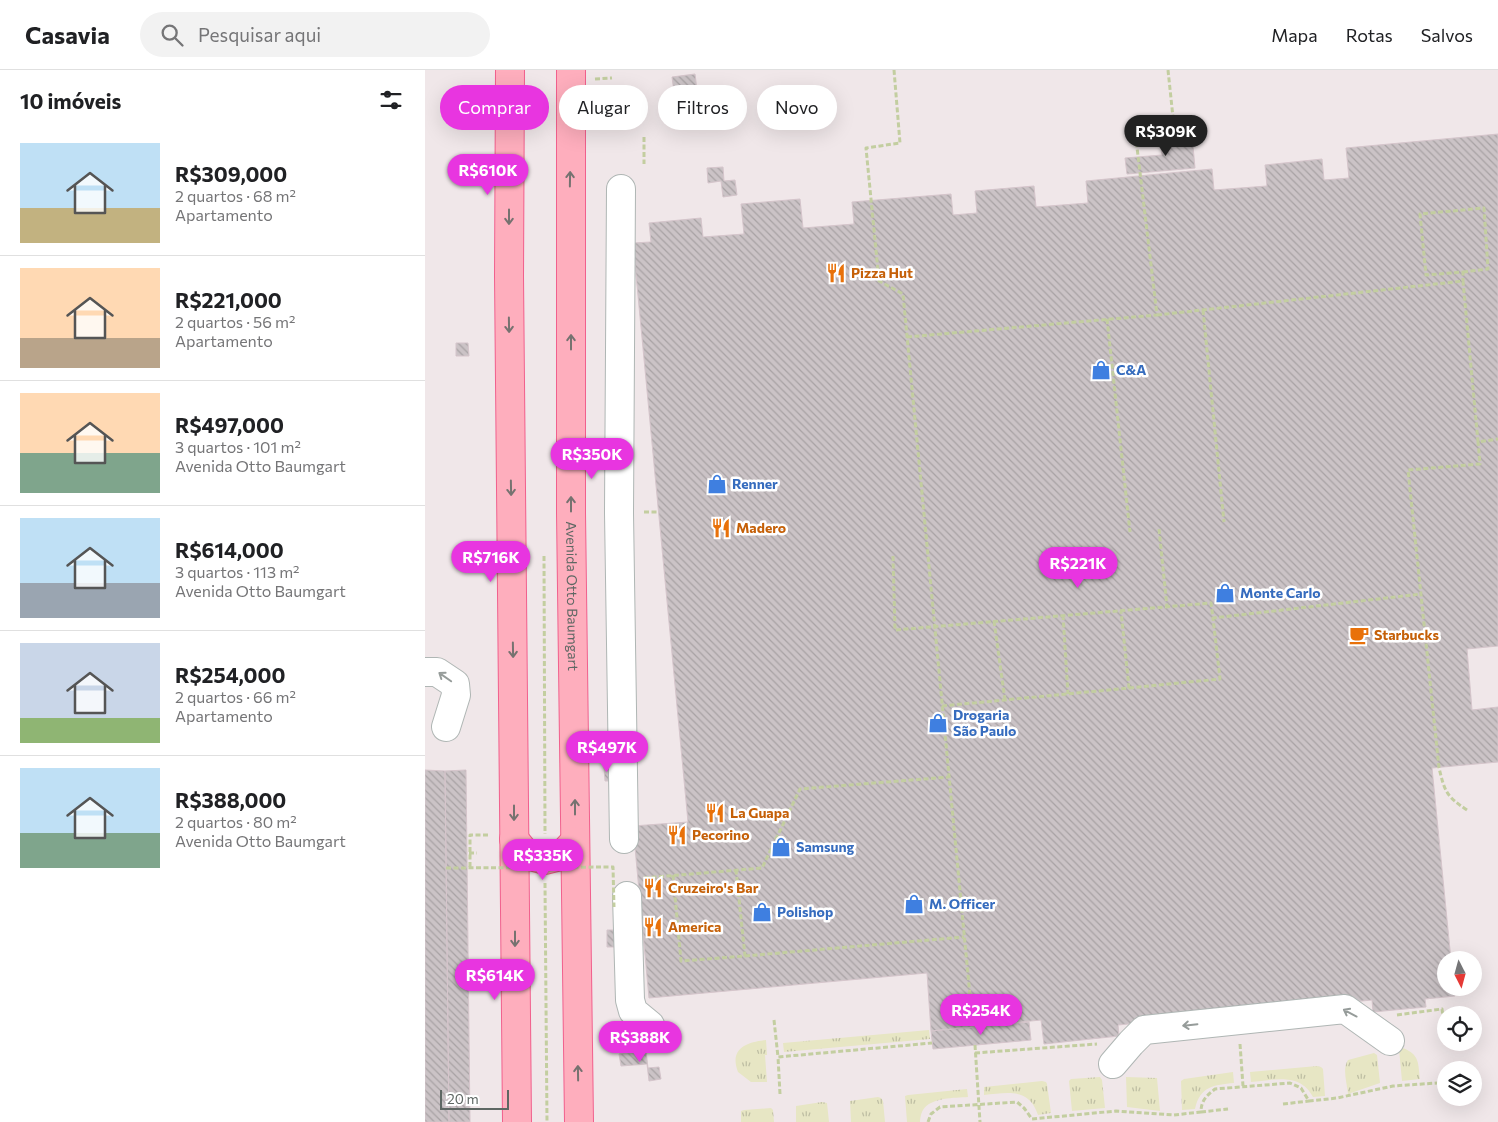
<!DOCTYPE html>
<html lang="pt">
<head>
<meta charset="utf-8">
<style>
  body { margin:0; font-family:Commissioner,sans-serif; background:#f2f2f2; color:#202124; height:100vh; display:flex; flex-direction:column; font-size:19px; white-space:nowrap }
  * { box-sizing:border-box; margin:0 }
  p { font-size:16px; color:#757577 }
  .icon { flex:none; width:28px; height:28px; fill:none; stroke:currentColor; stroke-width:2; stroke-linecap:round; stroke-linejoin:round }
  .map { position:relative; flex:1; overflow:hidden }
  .side { display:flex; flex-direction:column; background:#fff; width:425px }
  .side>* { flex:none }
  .top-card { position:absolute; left:15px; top:15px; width:475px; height:45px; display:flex; gap:10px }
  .needle { width:32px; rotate:174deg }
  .tools { position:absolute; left:1012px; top:881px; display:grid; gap:10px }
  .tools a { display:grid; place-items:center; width:45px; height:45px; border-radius:50%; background:#fff; box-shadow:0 5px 20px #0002; font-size:25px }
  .scale { position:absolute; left:15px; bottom:12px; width:69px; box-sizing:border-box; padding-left:5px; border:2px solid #5e6763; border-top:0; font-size:14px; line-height:18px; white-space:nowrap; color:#5e6763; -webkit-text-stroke:4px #fff; paint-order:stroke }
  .price { position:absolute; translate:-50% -42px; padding:0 11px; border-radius:18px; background:#e835e0; color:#fff; font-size:16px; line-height:32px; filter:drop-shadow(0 1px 2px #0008) }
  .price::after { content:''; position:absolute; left:50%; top:30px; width:15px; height:11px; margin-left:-8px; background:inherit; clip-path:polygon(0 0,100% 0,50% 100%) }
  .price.active { background:#222; color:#fff }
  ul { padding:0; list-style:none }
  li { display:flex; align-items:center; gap:15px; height:125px; padding:0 20px }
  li+li { border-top:1px solid #e0e0e0 }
  li span { display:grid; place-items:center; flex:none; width:140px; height:100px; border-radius:0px; color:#555 }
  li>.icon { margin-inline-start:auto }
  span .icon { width:60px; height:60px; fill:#fffc; stroke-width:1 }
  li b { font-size:21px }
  h2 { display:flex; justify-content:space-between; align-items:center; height:60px; padding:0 20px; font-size:21px }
  .tag { padding:0 18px; border-radius:22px; background:#fff; box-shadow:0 5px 20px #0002; font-size:18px; line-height:45px }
  .tag.active { background:#e835e0; color:#fff }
  header { display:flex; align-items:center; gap:30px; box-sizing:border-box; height:70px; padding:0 25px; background:#fff; border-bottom:1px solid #e0e0e0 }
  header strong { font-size:24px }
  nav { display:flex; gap:28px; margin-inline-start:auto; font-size:18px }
  .search { width:350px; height:45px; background:#f2f2f2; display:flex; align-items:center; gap:12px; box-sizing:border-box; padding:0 18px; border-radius:28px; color:#757577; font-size:19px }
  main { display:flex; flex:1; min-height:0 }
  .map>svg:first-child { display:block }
</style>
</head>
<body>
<header>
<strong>Casavia</strong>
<div class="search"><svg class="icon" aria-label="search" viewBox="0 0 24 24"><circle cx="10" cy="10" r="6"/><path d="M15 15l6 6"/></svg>Pesquisar aqui</div>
<nav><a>Mapa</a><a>Rotas</a><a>Salvos</a></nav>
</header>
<main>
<section class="side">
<h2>10 imóveis<svg class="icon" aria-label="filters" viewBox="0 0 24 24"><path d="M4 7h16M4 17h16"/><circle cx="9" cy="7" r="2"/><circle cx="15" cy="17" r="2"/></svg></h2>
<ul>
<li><span style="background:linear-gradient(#bfe0f5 65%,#c2b280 0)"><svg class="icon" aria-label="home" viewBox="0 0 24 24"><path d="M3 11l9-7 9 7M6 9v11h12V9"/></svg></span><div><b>R$309,000</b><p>2 quartos · 68 m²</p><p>Apartamento</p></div></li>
<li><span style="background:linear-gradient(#ffd9b3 70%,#b9a48a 0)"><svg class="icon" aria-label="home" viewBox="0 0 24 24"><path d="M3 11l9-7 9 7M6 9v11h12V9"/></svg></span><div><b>R$221,000</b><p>2 quartos · 56 m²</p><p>Apartamento</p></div></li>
<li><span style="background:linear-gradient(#ffd9b3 60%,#7fa58c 0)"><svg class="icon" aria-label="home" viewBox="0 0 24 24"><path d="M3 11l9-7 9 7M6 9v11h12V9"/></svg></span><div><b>R$497,000</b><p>3 quartos · 101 m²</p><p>Avenida Otto Baumgart</p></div></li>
<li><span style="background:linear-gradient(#bfe0f5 65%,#9aa5b1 0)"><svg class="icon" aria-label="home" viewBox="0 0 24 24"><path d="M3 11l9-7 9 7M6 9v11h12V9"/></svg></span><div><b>R$614,000</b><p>3 quartos · 113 m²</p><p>Avenida Otto Baumgart</p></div></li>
<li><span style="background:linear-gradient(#c9d6e8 75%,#8fb573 0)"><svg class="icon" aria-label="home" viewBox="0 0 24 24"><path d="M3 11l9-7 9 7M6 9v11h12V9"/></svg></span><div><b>R$254,000</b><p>2 quartos · 66 m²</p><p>Apartamento</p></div></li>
<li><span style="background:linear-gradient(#bfe0f5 65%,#7fa58c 0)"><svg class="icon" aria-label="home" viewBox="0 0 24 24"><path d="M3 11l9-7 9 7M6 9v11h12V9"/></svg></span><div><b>R$388,000</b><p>2 quartos · 80 m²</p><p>Avenida Otto Baumgart</p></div></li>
</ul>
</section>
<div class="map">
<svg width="1073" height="1052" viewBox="0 0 1073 1052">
  <defs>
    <pattern id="grass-tufts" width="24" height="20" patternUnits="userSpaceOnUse" patternTransform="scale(1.25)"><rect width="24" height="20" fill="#e7e6c4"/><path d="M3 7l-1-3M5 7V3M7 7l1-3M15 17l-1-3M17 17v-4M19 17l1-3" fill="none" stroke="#bebea3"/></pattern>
    <pattern id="building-back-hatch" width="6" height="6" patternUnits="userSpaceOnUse" patternTransform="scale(1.25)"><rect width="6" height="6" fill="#cbc3c6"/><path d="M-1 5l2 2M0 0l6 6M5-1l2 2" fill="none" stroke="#a8a2a4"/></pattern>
  </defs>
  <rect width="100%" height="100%" fill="#f0e7e9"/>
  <!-- grass -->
  <path fill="url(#grass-tufts)" d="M504 960 505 969 359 982 358 973Z
    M341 970 342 985H340L342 1012H326L313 1002C304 979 321 972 341 970Z
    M978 978C995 985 993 993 995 1009L977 1011 974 979Z
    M949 983 952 985 955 1013 923 1024C922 1013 917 999 923 990Z
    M892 996 896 997 898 999 900 1026 888 1027C875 1002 849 1010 826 1012L825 1002Z
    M808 1002 809 1013C789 1015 775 1016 770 1039L757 1040 756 1011 759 1009Z
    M675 1007 677 1010 680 1038 647 1041 644 1011 646 1009Z
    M701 1007 732 1008 735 1041 702 1037Z
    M617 1011 621 1012 622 1014 626 1043 613 1045C604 1017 582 1023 559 1025V1017Z
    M542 1019 543 1027C530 1028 506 1027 498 1040 496 1043 495 1049 495 1052H482L480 1026 483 1025Z
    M453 1027 456 1028 458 1031 460 1052H426L425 1031Z
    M397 1032 402 1033 404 1052H371V1036Z
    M346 1038 348 1040 349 1052H316V1041L319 1040Z"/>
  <!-- building -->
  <path fill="url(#building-back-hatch)" stroke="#d5c5cb" d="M270 4 272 20 249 22 247 7Z
    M1073 64V576L1042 579 1047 640 1073 637V692L1007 698 1026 890H1021V918H1029L1030 926 1000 929 1001 937 948 942 947 930 693 955 694 966 619 974 616 950 506 961 502 903 224 928 208 756 263 752 208 173 226 172 224 153 276 148 278 167 319 164 316 134 375 129 378 158 429 154 427 132 526 124 528 145 552 143 550 121 609 116 611 137 663 133 661 111 787 99 789 120 842 116 840 95 897 89 899 110 924 108 921 78Z
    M767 65 770 98 702 104 700 88 737 85 735 68Z
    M298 97 299 111 310 110 312 125 298 127 296 111 283 113 282 98Z
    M31 273H43L44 286H31Z
    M184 696V711H180L179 697Z
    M0 700 20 701 24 1052H0Z
    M41 700 45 1052H24L20 701Z
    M182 860H190V877H182Z
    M604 952 606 970 508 979 506 961Z
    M221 981 223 998 234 997 236 1009 224 1011 222 994 196 996 194 984Z"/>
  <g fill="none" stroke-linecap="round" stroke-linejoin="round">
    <defs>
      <path id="minor" d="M196 119 194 443 199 769
        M0 602H12L30 614 31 625 21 657
        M202 826 205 930 208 941 225 955
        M688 994 706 973 719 960 920 939 965 971"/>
      <g id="major">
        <path d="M85 0 84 206 92 1052"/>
        <path id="s1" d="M146 0V443L154 1052"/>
        <path d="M89 769 102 785 120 790 136 786 150 771"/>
      </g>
    </defs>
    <!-- minor casing -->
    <use href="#minor" stroke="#afb6b4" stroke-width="30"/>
    <!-- major casing -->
    <use href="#major" stroke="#f1608d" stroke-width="30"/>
    <!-- path -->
    <path stroke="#c3cea0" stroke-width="3" stroke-dasharray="5 2.5" stroke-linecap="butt" d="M469 0 475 73 441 78 454 211 478 224 548 957
      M743 0 750 66
      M170 9 187 8
      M219 67V94
      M1038 202 1063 199 1059 138 995 144 1001 205 1038 202V211
      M778 240 799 452
      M732 245 1038 211 1053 372 1073 369
      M682 249 705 462
      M482 267 732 245 711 69
      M219 442H234
      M734 459 742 537
      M119 486 120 764
      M468 486 470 560 786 533 788 548 996 524
      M638 545 643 624
      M569 551 580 630
      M704 618 795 609 788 548
      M517 636 704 618 696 541
      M1042 740C1021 726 1020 722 1014 698L983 400 1055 394 1053 372
      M44 783H52
      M45 797V765H65
      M248 805 256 891 320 886 311 800
      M219 808 337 798 375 719 524 707
      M120 813 122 1052
      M320 886 539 867
      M972 945 1017 939 1019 954
      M349 950 353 987
      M815 974 818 1016
      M550 975 555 1052
      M550 983 672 974
      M355 1024 353 987 507 973
      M858 1034 884 1031
      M776 1042 803 1039
      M503 1052 506 1044 515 1037 592 1032 599 1038 607 1049 691 1041 749 1045 776 1042C776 1031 781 1026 790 1019L865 1013 876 1018 884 1031 912 1028 968 1016 1012 1013"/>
    <!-- minor -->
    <use href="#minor" stroke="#fff" stroke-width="28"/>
    <!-- major -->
    <use href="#major" stroke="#feaebd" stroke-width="28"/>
    <!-- path-bridge -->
    <path stroke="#c3cea0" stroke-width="3" stroke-dasharray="5 2.5" stroke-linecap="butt" d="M21 798 188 797 189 837"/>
  </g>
  <!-- one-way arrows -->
  <defs><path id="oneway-shaft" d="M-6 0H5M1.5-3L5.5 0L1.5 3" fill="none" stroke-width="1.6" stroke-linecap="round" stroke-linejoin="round" transform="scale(1.25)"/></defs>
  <g stroke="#767270">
    <use href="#oneway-shaft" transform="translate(145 109) rotate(-89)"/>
    <use href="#oneway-shaft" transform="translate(84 147) rotate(90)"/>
    <use href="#oneway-shaft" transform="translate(84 255) rotate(89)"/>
    <use href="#oneway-shaft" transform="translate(146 272) rotate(-90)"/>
    <use href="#oneway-shaft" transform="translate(86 418) rotate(89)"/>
    <use href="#oneway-shaft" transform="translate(146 434) rotate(-90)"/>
    <use href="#oneway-shaft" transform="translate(88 580) rotate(89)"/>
    <use href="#oneway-shaft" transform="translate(150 737) rotate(-90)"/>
    <use href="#oneway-shaft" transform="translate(89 743) rotate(90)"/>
    <use href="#oneway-shaft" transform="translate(90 869) rotate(90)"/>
    <use href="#oneway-shaft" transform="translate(153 1003) rotate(-91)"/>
  </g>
  <g stroke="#969c9a">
    <use href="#oneway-shaft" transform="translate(20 607) rotate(-145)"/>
    <use href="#oneway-shaft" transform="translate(925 943) rotate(-152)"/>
    <use href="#oneway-shaft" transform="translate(765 955) rotate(174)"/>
  </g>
  <!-- icons -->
  <defs>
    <symbol id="restaurant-bare" viewBox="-9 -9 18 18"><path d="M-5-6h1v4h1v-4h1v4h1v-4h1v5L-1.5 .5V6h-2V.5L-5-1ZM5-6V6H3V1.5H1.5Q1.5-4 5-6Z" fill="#e8710a" stroke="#fff" stroke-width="2.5" paint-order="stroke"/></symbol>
    <symbol id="shop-bare" viewBox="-9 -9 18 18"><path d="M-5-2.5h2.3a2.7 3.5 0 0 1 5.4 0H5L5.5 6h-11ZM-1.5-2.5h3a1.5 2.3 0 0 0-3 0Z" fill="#3f7fe0" stroke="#fff" stroke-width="2.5" paint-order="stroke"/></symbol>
    <symbol id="cafe-bare" viewBox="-9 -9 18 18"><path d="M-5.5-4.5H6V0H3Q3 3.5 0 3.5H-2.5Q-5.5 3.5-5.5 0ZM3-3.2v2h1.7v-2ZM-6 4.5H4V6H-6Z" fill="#e8710a" stroke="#fff" stroke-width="2.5" paint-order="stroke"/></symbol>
  </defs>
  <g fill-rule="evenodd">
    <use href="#restaurant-bare" x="397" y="189" width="28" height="28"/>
    <use href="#shop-bare" x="662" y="286" width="28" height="28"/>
    <use href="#shop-bare" x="278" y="400" width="28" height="28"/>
    <use href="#restaurant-bare" x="282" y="444" width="28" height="28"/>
    <use href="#shop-bare" x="786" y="509" width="28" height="28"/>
    <use href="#cafe-bare" x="920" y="551" width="28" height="28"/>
    <use href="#shop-bare" x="499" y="639" width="28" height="28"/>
    <use href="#restaurant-bare" x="276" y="729" width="28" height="28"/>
    <use href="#restaurant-bare" x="238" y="751" width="28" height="28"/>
    <use href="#shop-bare" x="342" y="763" width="28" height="28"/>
    <use href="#restaurant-bare" x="214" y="804" width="28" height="28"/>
    <use href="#shop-bare" x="475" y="820" width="28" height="28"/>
    <use href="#shop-bare" x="323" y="828" width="28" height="28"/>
    <use href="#restaurant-bare" x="214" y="843" width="28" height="28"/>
  </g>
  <g text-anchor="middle" stroke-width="5" stroke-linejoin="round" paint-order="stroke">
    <!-- food labels -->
    <g font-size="14" font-weight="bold" fill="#c56008" stroke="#fff" text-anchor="start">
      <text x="426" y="208">Pizza Hut</text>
      <text x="311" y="463">Madero</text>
      <text x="949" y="570">Starbucks</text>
      <text x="305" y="748">La Guapa</text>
      <text x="267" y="770">Pecorino</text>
      <text x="243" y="823">Cruzeiro's Bar</text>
      <text x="243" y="862">America</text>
    </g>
    <!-- shop labels -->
    <g font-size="14" font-weight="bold" fill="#366cbe" stroke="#fff" text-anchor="start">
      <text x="691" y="305">C&amp;A</text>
      <text x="307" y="419">Renner</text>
      <text x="815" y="528">Monte Carlo</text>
      <text x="528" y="650">Drogaria<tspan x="528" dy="16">São Paulo</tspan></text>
      <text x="371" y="782">Samsung</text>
      <text x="504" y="839">M. Officer</text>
      <text x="352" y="847">Polishop</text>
    </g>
    <!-- street labels -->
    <g font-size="14" fill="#5e6763" stroke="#fff">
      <text dy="5" stroke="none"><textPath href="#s1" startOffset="526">Avenida Otto Baumgart</textPath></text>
    </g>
  </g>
</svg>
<div class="tools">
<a><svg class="needle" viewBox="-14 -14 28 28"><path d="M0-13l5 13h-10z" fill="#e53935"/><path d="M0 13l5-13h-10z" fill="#757577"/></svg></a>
<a><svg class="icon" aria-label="locate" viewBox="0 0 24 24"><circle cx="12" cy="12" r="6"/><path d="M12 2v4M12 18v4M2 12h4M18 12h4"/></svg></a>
<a><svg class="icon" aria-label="layers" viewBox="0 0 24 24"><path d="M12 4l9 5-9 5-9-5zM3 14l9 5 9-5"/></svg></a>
</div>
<div class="scale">20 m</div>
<b class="price active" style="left:741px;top:87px">R$309K</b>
<b class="price" style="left:63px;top:126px">R$610K</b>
<b class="price" style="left:167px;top:410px">R$350K</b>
<b class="price" style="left:66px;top:513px">R$716K</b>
<b class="price" style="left:653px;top:519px">R$221K</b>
<b class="price" style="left:182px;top:703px">R$497K</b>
<b class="price" style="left:118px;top:811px">R$335K</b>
<b class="price" style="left:70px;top:931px">R$614K</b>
<b class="price" style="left:556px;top:966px">R$254K</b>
<b class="price" style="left:215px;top:993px">R$388K</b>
<div class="top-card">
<a class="tag active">Comprar</a>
<a class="tag">Alugar</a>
<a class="tag">Filtros</a>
<a class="tag">Novo</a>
</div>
</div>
</main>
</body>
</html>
